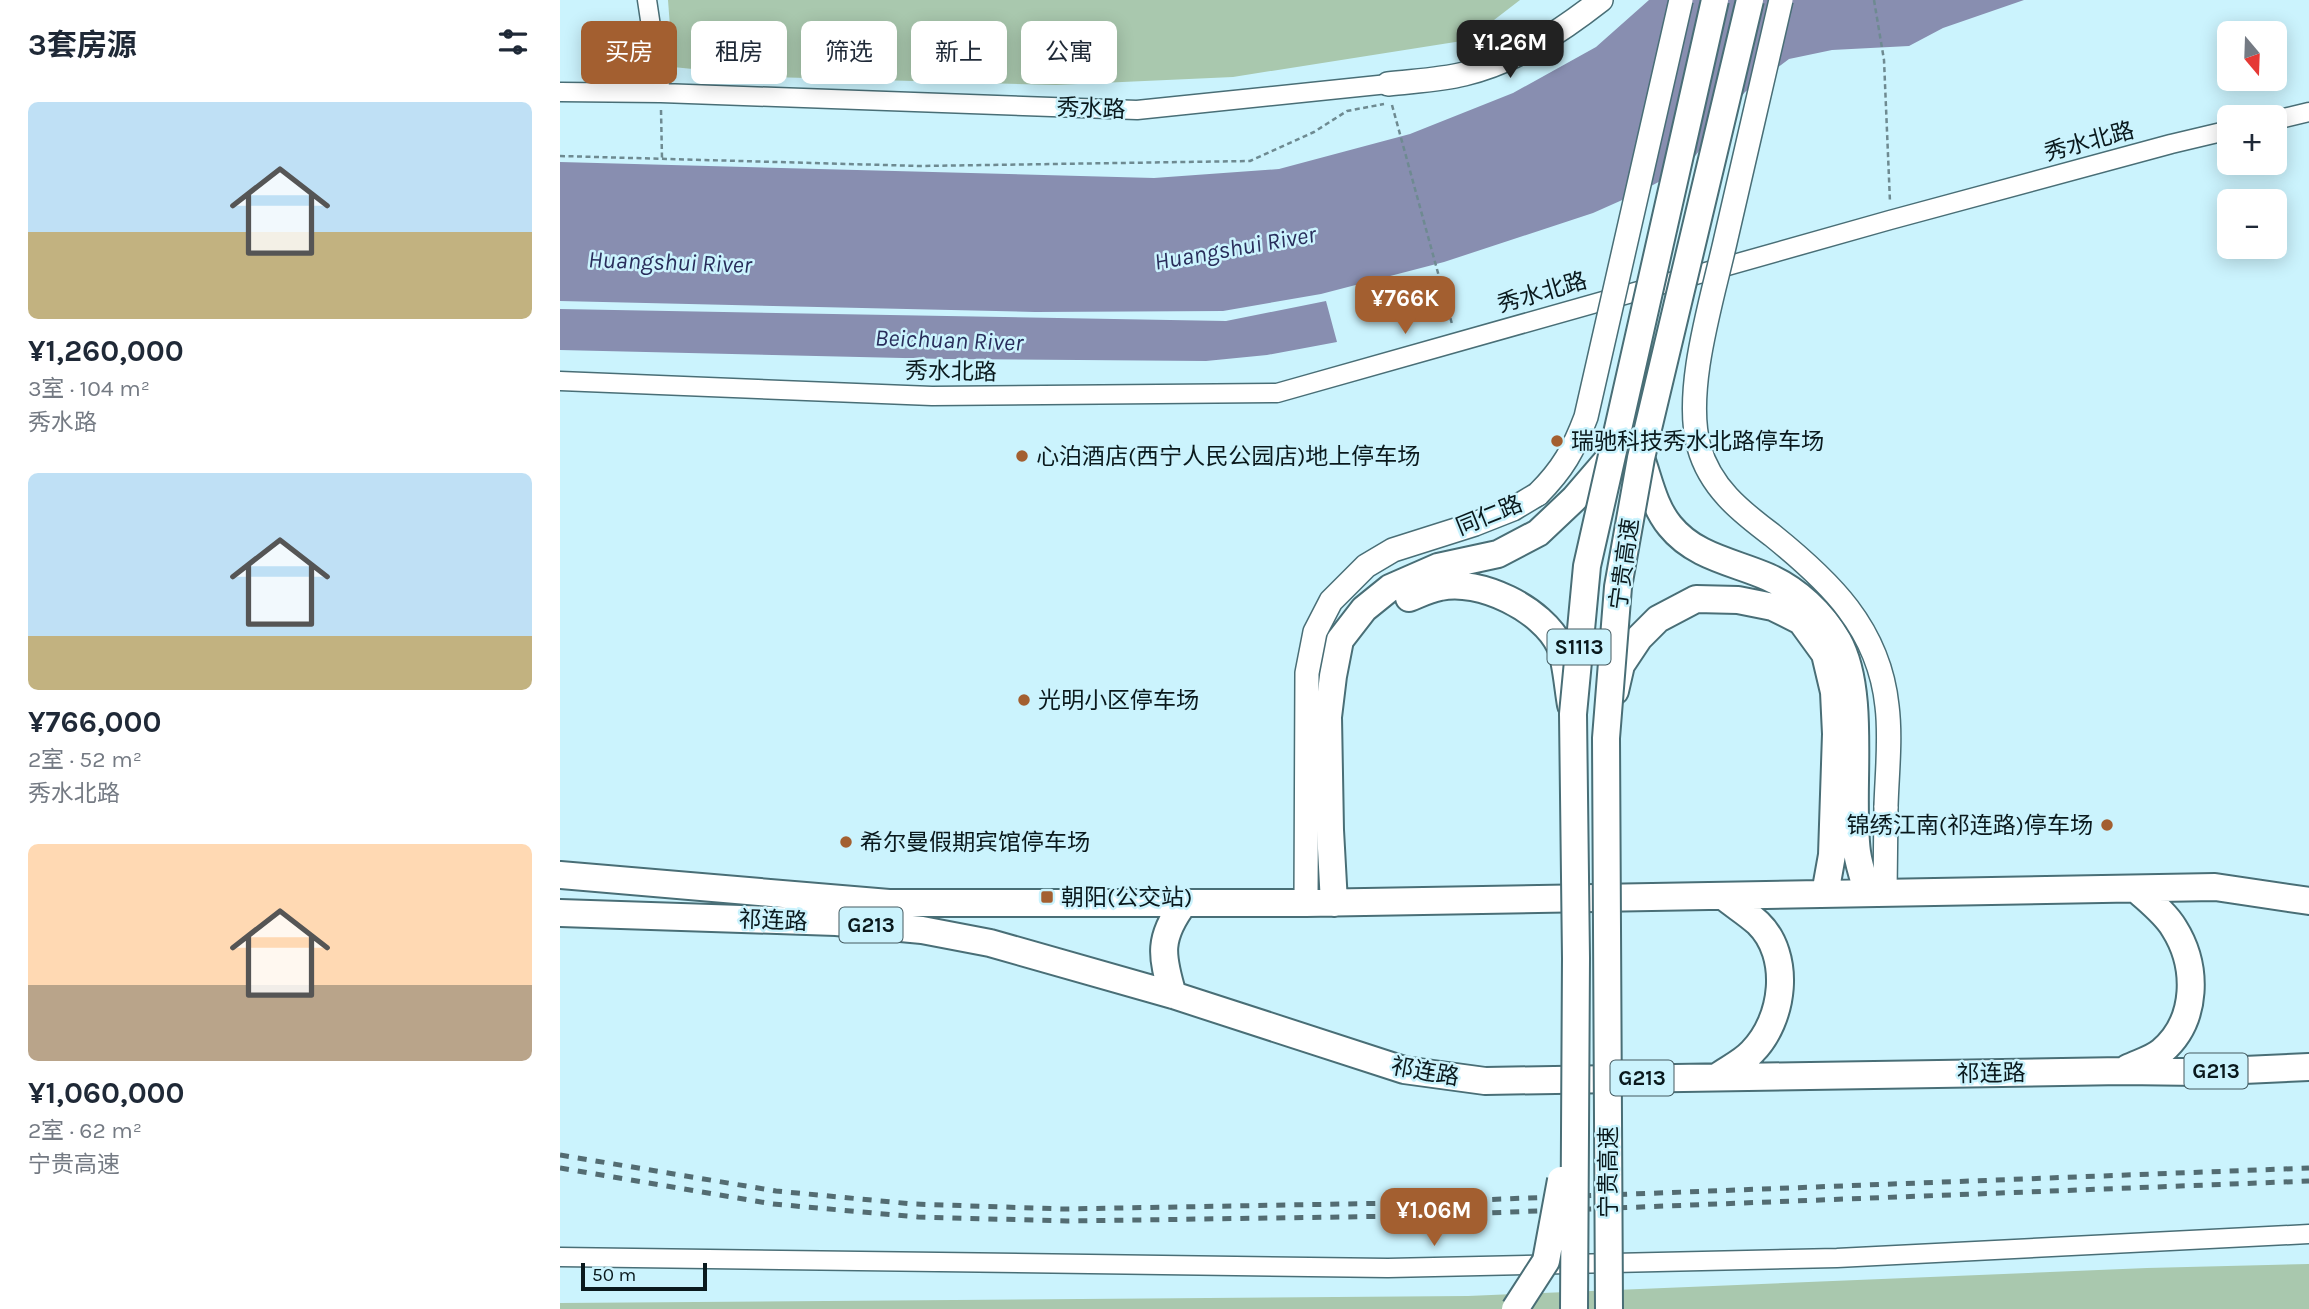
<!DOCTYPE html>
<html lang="zh">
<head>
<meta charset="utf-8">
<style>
  body { margin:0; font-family:Karla,"Noto Sans SC",sans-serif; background:#f6f6f7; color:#1f2937; height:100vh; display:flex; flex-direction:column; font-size:26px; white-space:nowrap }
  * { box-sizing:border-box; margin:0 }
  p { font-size:23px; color:#747a83 }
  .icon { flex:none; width:38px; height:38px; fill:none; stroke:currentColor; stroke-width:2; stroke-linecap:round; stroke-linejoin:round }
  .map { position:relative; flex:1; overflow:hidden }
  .side { display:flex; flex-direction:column; background:#fff; width:560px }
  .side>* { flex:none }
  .top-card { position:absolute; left:21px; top:21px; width:665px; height:63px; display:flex; gap:14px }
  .needle { width:46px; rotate:161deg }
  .fabs { position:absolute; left:1657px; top:21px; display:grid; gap:14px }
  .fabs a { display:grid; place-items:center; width:70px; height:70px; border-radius:10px; background:#fff; box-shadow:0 4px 18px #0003; font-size:35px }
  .scale { position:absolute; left:21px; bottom:18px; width:126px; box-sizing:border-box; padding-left:7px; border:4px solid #0a191d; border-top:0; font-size:19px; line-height:24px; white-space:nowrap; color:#0a191d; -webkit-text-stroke:5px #cbf3fd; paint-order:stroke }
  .price { position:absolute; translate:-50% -60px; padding:0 16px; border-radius:14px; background:#a35f30; color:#fff; font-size:23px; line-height:46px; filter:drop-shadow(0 2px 4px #0008) }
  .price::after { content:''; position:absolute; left:50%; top:42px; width:21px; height:16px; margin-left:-10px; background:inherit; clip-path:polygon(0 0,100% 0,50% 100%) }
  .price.selected { background:#222; color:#fff }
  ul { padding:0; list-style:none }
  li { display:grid; align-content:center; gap:14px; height:371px; padding:0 28px }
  li span { display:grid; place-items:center; height:217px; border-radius:10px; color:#555 }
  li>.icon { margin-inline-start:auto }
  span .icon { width:126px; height:126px; fill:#fffc; stroke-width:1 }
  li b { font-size:30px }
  h2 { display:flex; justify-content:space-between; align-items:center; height:84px; padding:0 28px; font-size:30px }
  .pill { padding:0 24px; border-radius:10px; background:#fff; box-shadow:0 4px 18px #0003; font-size:24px; line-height:63px }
  .pill.selected { background:#a35f30; color:#fff }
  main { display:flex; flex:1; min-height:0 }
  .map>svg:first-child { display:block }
</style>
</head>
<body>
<main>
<section class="side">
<h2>3套房源<svg class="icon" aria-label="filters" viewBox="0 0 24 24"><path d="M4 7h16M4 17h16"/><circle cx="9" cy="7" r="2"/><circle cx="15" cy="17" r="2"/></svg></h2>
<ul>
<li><span style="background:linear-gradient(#bfe0f5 60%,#c2b280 0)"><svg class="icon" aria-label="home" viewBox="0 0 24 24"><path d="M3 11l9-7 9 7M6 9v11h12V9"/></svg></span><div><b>¥1,260,000</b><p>3室 · 104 m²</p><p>秀水路</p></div></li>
<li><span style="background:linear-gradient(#bfe0f5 75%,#c2b280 0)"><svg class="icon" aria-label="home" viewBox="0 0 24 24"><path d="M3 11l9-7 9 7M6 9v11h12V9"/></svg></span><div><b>¥766,000</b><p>2室 · 52 m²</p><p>秀水北路</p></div></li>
<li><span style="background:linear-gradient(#ffd9b3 65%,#b9a48a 0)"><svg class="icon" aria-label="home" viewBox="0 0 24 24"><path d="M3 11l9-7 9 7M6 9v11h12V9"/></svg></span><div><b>¥1,060,000</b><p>2室 · 62 m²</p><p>宁贵高速</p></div></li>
</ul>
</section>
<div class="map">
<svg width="1749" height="1309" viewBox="0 0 1749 1309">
  <rect width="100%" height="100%" fill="#cbf3fd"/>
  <!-- green -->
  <path fill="#a9c8ae" d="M108 0H960L908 40 673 77 496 85 211 77 113 67Z
    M1749 1264V1309H0V1303L908 1296 1587 1268Z"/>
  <!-- water -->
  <path fill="#888eb0" d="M1089 0H1464L1383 28 1349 46 1272 50 1229 59 1185 92 1132 160 1119 171 1078 193 1033 213 884 262 761 294 663 311 475 312 0 301V162L594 178 719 169 850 134 953 93 1036 47Z
    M766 301 777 342 707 355 646 361 386 359 0 350V309L666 321Z"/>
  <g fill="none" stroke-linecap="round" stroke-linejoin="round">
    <defs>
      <path id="minor" d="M87 0 101 93
        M0 92 101 93 577 110 828 84
        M1715 120 1749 112
        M0 381 372 396 717 393 1330 220 1611 144 1670 130
        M0 1257 828 1268 1277 1258 1749 1234"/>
      <path id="major" d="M828 84C853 81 880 80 904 74 955 62 1000 32 1041 0
        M1325 893 1326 806
        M746 903 747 673 755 632 771 601 806 566 833 550 915 524 953 509 978 494"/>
      <path id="highway" d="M1081 458C1089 480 1094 507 1110 526 1135 557 1174 562 1208 577 1237 590 1262 613 1278 641 1307 693 1289 792 1297 852 1299 866 1304 880 1308 893
        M849 598C859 594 869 589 880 587 919 578 983 609 1000 646 1006 659 1008 689 1011 705
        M1055 691 1061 665 1079 638 1098 619 1136 599 1178 600 1213 607 1241 621 1265 654 1274 692 1276 734 1272 855 1265 894
        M0 875 329 903H746L1655 887 1749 901
        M774 903 770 830 768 717 773 676 780 640 804 609 830 588 878 567 938 554 978 533 1014 499 1051 456
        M0 913 276 922 362 930 430 943 613 995 844 1070 925 1081 1563 1071 1640 1072 1749 1067
        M613 995C601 955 598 938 624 903
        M1568 1068C1578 1063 1593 1059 1602 1051 1638 1020 1638 966 1614 928 1605 913 1589 901 1576 889
        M1157 1077C1168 1069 1183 1062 1192 1052 1224 1020 1232 956 1198 923 1187 913 1174 905 1163 896"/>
    </defs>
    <!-- minor casing -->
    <use href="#minor" stroke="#496e76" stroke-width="21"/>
    <!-- major casing -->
    <use href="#major" stroke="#496e76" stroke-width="26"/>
    <!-- highway casing -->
    <use href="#highway" stroke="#496e76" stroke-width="30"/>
    <!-- path -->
    <path stroke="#6e8a91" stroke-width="2.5" stroke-dasharray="5 3.5" stroke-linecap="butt" d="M1314 0 1324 60 1330 202
      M832 105 892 324
      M101 110 102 158
      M0 156 361 166 690 161 754 132 787 111 824 104"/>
    <!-- minor -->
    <use href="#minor" stroke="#fff" stroke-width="18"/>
    <!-- major -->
    <use href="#major" stroke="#fff" stroke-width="23"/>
    <!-- highway -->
    <use href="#highway" stroke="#fff" stroke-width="26"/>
    <!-- rail -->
    <path stroke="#536c72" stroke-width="5" stroke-dasharray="9 9" stroke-linecap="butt" d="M0 1155 216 1191 353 1204 504 1209 838 1203 1749 1168
      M0 1168 213 1204 358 1217 507 1221 849 1216 1749 1181"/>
    <defs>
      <path id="major-bridge" d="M1221 0C1203 79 1184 159 1166 238 1153 297 1123 390 1139 447 1150 487 1180 511 1212 535 1269 581 1319 628 1327 706 1331 738 1327 773 1326 806
        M978 494C1003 469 1014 449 1026 417L1121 0"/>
      <path id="highway-bridge" d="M955 1309 986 1261 1001 1180
        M1014 1309 1016 958 1013 714 1027 566 1155 0
        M1049 1309 1046 738 1058 587 1081 458 1190 0"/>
    </defs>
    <!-- major-bridge casing -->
    <use href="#major-bridge" stroke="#496e76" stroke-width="26" stroke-linecap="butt"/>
    <!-- highway-bridge casing -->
    <use href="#highway-bridge" stroke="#496e76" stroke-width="30" stroke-linecap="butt"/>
    <!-- major-bridge -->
    <use href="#major-bridge" stroke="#fff" stroke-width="23"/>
    <!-- highway-bridge -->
    <use href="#highway-bridge" stroke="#fff" stroke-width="26"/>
  </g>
  <!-- markers -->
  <g fill="#a35f30" stroke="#cbf3fd" stroke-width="2.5">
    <circle cx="997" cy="441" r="7"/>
    <circle cx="462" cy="456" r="7"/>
    <circle cx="464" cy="700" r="7"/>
    <circle cx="1547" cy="825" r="7"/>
    <circle cx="286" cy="842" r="7"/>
    <rect x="480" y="890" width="14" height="14" rx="3.5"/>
  </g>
  <g text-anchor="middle" stroke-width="5" stroke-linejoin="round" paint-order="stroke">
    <!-- shield labels -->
    <g fill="#cbf3fd" stroke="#445a60" stroke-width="2">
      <rect x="987.5" y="629.5" width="63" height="35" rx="5"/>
      <rect x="279.5" y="907.5" width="63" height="35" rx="5"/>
      <rect x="1624.5" y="1053.5" width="63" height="35" rx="5"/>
      <rect x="1050.5" y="1060.5" width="63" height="35" rx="5"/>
    </g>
    <g font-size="21" font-weight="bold" fill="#0a191d">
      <text x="1019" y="654">S1113</text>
      <text x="311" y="932">G213</text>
      <text x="1656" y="1078">G213</text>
      <text x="1082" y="1085">G213</text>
    </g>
    <!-- street labels -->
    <g font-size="23" fill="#0a191d" stroke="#cbf3fd">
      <text transform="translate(531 108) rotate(2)" y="8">秀水路</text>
      <text transform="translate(1529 141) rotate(-15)" y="8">秀水北路</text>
      <text transform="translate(982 292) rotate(-16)" y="8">秀水北路</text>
      <text transform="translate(391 371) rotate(1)" y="8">秀水北路</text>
      <text transform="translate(929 515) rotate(-22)" y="8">同仁路</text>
      <text transform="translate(1064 564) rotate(-82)" y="8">宁贵高速</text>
      <text transform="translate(213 920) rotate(2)" y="8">祁连路</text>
      <text transform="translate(865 1071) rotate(10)" y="8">祁连路</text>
      <text transform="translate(1431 1073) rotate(-1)" y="8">祁连路</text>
      <text transform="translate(1048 1172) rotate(-90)" y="8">宁贵高速</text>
    </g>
    <!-- poi labels -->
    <g font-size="23" fill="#0a191d" stroke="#cbf3fd" text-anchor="start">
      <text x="1011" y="449">瑞驰科技秀水北路停车场</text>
      <text x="476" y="464">心泊酒店(西宁人民公园店)地上停车场</text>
      <text x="478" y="708">光明小区停车场</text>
      <text x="1533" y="833" text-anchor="end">锦绣江南(祁连路)停车场</text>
      <text x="300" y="850">希尔曼假期宾馆停车场</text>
      <text x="501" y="905">朝阳(公交站)</text>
    </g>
    <!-- water labels -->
    <g font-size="24" font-style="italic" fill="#292d5b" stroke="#cbf3fd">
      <text transform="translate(675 248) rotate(-10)" y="8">Huangshui River</text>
      <text transform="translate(110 262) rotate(2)" y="8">Huangshui River</text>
      <text transform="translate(389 340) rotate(2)" y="8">Beichuan River</text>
    </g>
  </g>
</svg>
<div class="fabs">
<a><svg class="needle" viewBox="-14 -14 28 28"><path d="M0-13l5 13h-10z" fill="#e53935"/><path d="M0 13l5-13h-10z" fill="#747a83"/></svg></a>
<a>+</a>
<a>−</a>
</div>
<div class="scale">50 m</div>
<b class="price selected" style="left:950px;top:80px">¥1.26M</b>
<b class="price" style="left:845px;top:336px">¥766K</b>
<b class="price" style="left:874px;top:1248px">¥1.06M</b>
<div class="top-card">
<a class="pill selected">买房</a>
<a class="pill">租房</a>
<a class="pill">筛选</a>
<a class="pill">新上</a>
<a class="pill">公寓</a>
</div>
</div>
</main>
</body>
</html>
